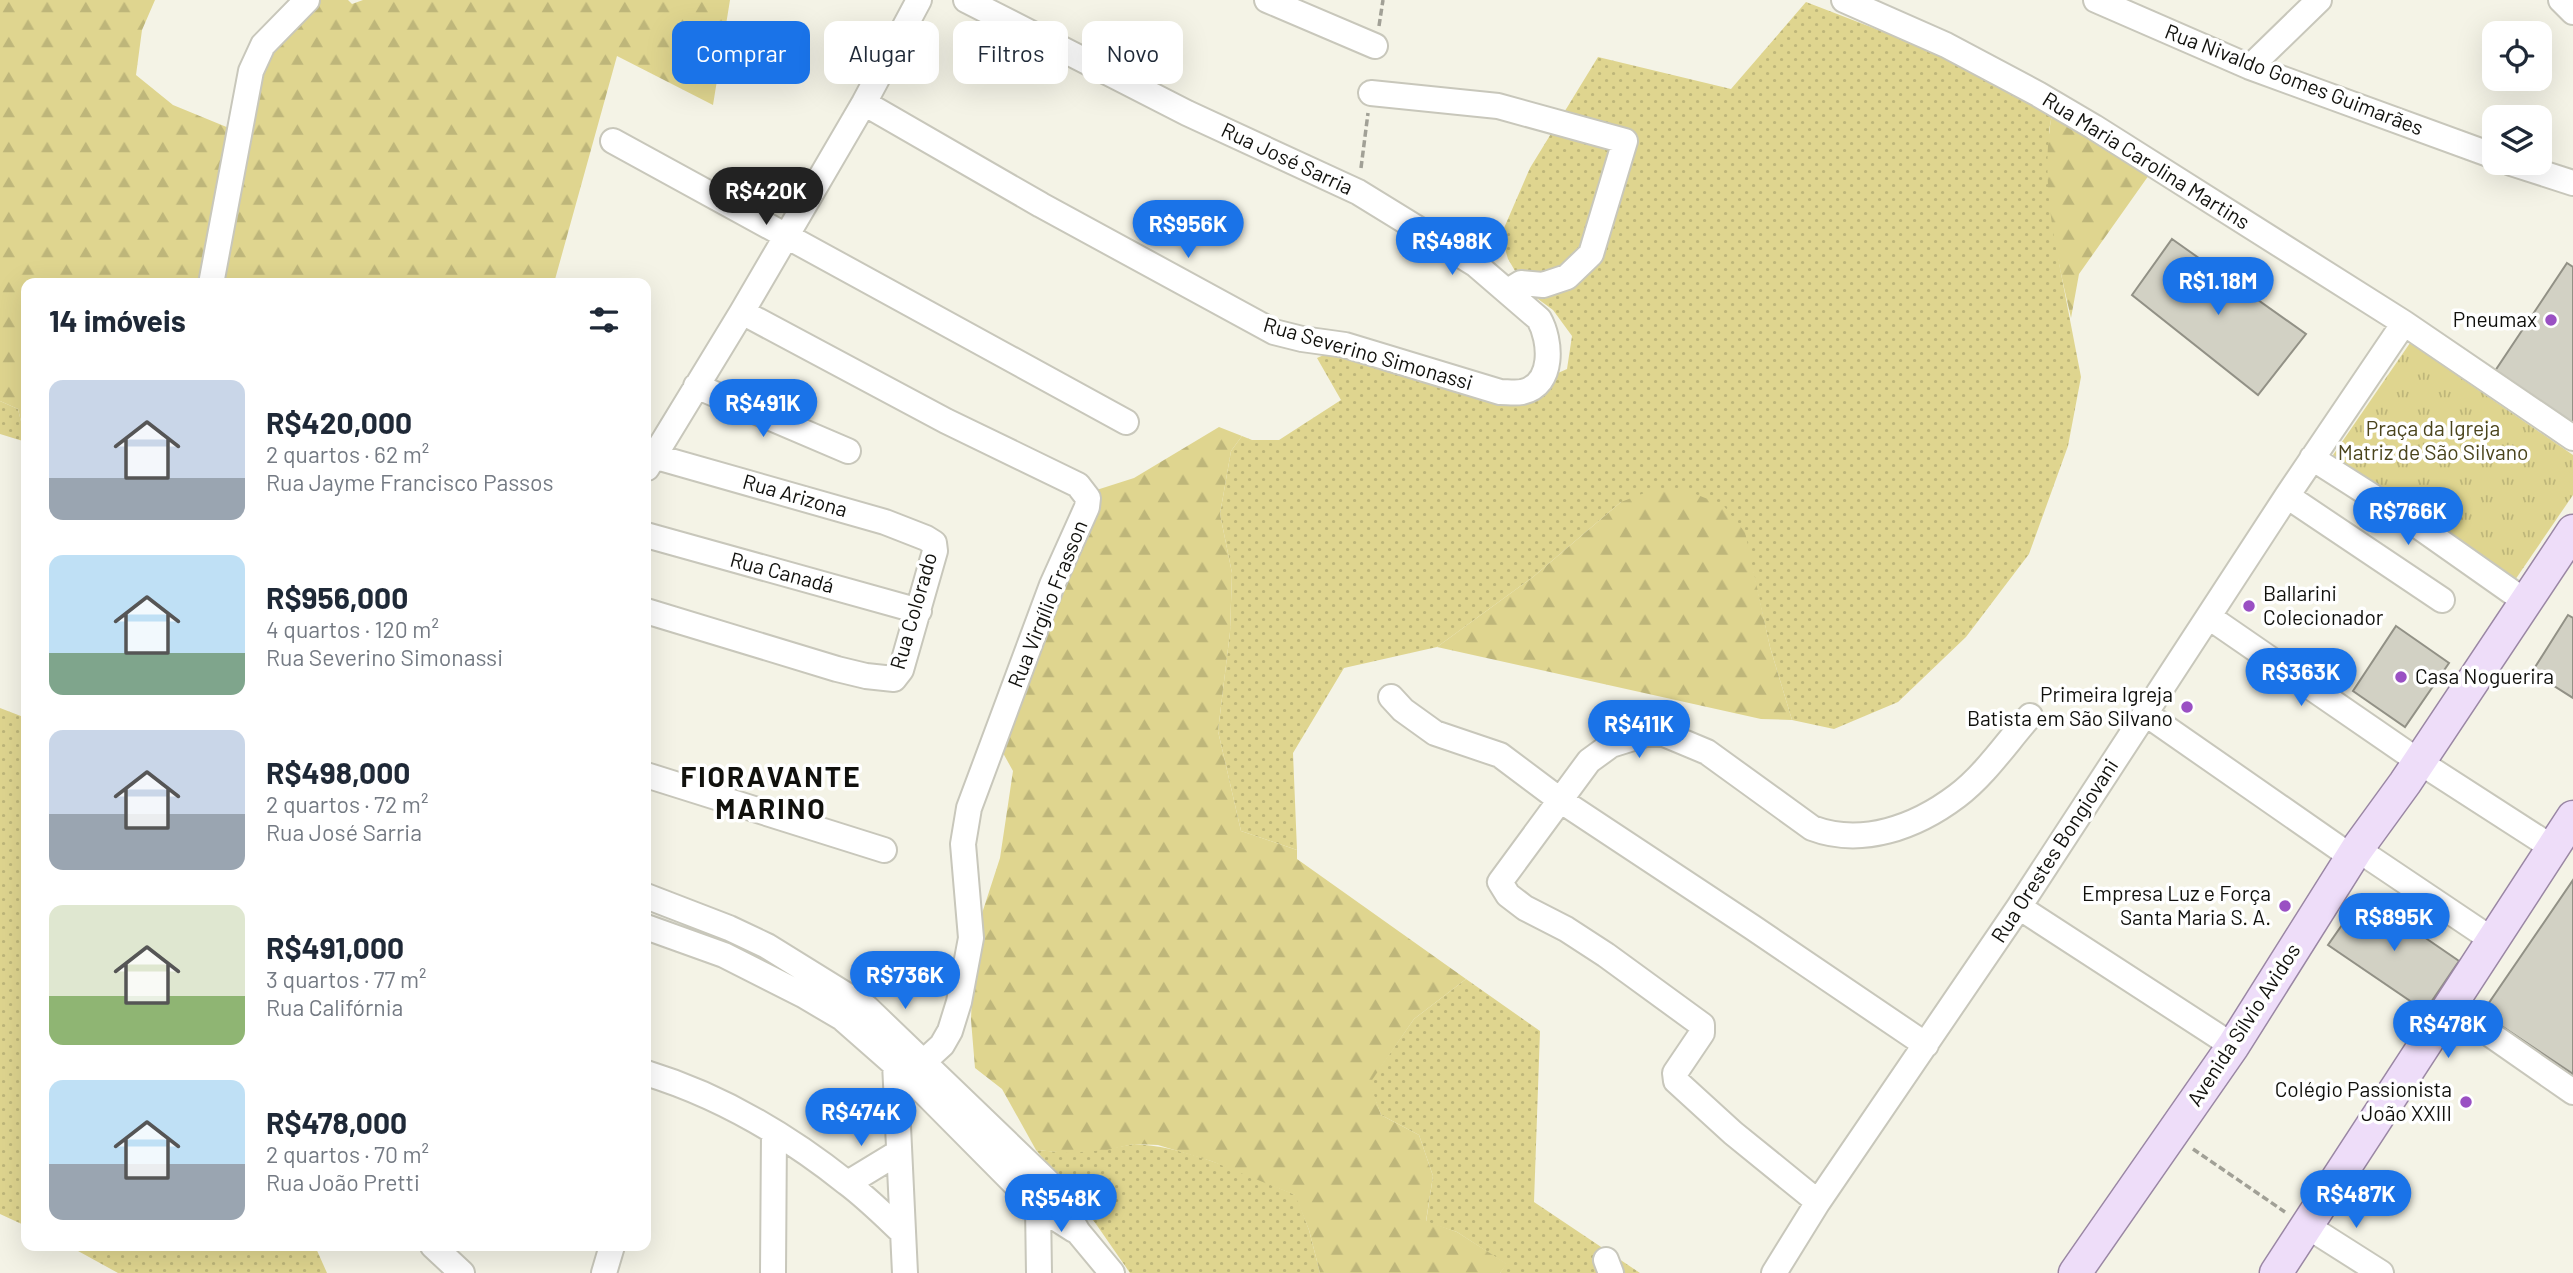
<!DOCTYPE html>
<html lang="pt">
<head>
<meta charset="utf-8">
<style>
  body { margin:0; font-family:Barlow,sans-serif; background:#f6f6f7; color:#1f2937; height:100vh; display:flex; flex-direction:column; font-size:26px; white-space:nowrap }
  * { box-sizing:border-box; margin:0 }
  p { font-size:23px; color:#747a83 }
  .icon { flex:none; width:38px; height:38px; fill:none; stroke:currentColor; stroke-width:2; stroke-linecap:round; stroke-linejoin:round }
  .map { position:relative; flex:1; overflow:hidden }
  .details { position:absolute; left:21px; top:278px; width:630px; height:973px; display:flex; flex-direction:column; background:#fff; border-radius:14px; box-shadow:0 7px 28px #0002 }
  .details>* { flex:none }
  .banner { position:absolute; left:672px; top:21px; width:665px; height:63px; display:flex; gap:14px }
  .tools { position:absolute; left:2482px; top:21px; display:grid; gap:14px }
  .tools a { display:grid; place-items:center; width:70px; height:70px; border-radius:14px; background:#fff; box-shadow:0 7px 28px #0002; font-size:35px }
  .price { position:absolute; translate:-50% -60px; padding:0 16px; border-radius:24px; background:#1a73e8; color:#fff; font-size:23px; line-height:46px; filter:drop-shadow(0 2px 4px #0008) }
  .price::after { content:''; position:absolute; left:50%; top:42px; width:21px; height:16px; margin-left:-10px; background:inherit; clip-path:polygon(0 0,100% 0,50% 100%) }
  .price.selected { background:#222; color:#fff }
  ul { padding:0; list-style:none }
  li { display:flex; align-items:center; gap:21px; height:175px; padding:0 28px }
  li span { display:grid; place-items:center; flex:none; width:196px; height:140px; border-radius:14px; color:#555 }
  li>.icon { margin-inline-start:auto }
  span .icon { width:84px; height:84px; fill:#fffc; stroke-width:1 }
  li b { font-size:30px }
  h2 { display:flex; justify-content:space-between; align-items:center; height:84px; padding:0 28px; font-size:30px }
  .tag { padding:0 24px; border-radius:14px; background:#fff; box-shadow:0 7px 28px #0002; font-size:24px; line-height:63px }
  .tag.selected { background:#1a73e8; color:#fff }
  .map>svg:first-child { display:block }
</style>
</head>
<body>
<div class="map">
<svg width="2573" height="1273" viewBox="0 0 2573 1273">
  <defs>
    <pattern id="grass-dots" width="8" height="8" patternUnits="userSpaceOnUse" patternTransform="scale(1.75)"><rect width="8" height="8" fill="#dfd58f"/><path d="M2 2h.1M6 6h.1" fill="none" stroke="#beb67a" stroke-width="1.8" stroke-linecap="round"/></pattern>
    <pattern id="forest-firs" width="22" height="20" patternUnits="userSpaceOnUse" patternTransform="scale(1.75)"><rect width="22" height="20" fill="#dfd58f"/><path d="M5 1l3.5 6h-7zM16 11l3.5 6h-7z" fill="#beb67a"/></pattern>
    <pattern id="park-tufts" width="24" height="20" patternUnits="userSpaceOnUse" patternTransform="scale(1.75)"><rect width="24" height="20" fill="#dfd58f"/><path d="M3 7l-1-3M5 7V3M7 7l1-3M15 17l-1-3M17 17v-4M19 17l1-3" fill="none" stroke="#beb67a"/></pattern>
  </defs>
  <rect width="100%" height="100%" fill="#f4f3e6"/>
  <!-- grass -->
  <path fill="url(#grass-dots)" d="M1806 2 1928 49 2052 114 2049 131V194L2060 268 2081 377 2068 446 2029 554 1966 637 1898 702 1834 729 1792 720 1770 647 1744 532 1621 502 1533 577 1437 647 1344 668 1293 753 1297 850 1241 831 1218 731 1230 632 1232 573 1220 514 1231 451 1242 436 1252 440H1279L1341 400 1317 358 1357 340 1483 385H1531L1567 369 1572 336 1553 310 1527 291 1508 259 1501 235 1530 168 1598 57 1731 89Z
    M0 401 18 409 26 442 0 434Z
    M0 708 26 718V1226L0 1214Z
    M1466 979 1540 1031 1534 1202 1640 1273H1500L1506 1264 1457 1232 1426 1222 1433 1176 1419 1135 1381 1115 1369 1083 1414 1019Z
    M1134 1144C1190 1147 1244 1174 1296 1195L1309 1230 1320 1273H1130L1096 1224 1036 1150C1070 1154 1100 1151 1134 1144Z
    M69 1246H315L327 1273H118Z"/>
  <!-- forest -->
  <path fill="url(#forest-firs)" d="M0 0H155L142 30 136 75 173 105 229 128 271 30 311 0H348L352 4 363 0H730L713 105 617 56 554 283 26 284V442L18 409 0 401Z
    M2052 114 2149 175 2079 274 2071 318C2056 253 2039 181 2052 114Z
    M1219 427 1242 436 1231 451 1220 514 1232 573 1230 632 1218 731 1241 831 1297 850V859L1466 979 1414 1019 1370 1083 1381 1115 1419 1135 1433 1176 1426 1221 1457 1232 1507 1264 1500 1273H1320L1309 1230 1295 1195 1211 1161 1158 1145 1134 1144 1107 1150 1068 1153 1036 1150 1002 1089 975 1068 971 1020 974 938 1000 858 1013 771 1003 753 1084 494 1134 478Z
    M1655 489 1690 492 1723 505 1745 532 1770 647 1792 720 1761 719 1437 647 1533 577 1621 502Z"/>
  <!-- park -->
  <path fill="url(#park-tufts)" d="M2410 343 2573 455V495L2515 580 2333 455Z"/>
  <!-- building -->
  <path fill="#d2d1c4" stroke="#929186" stroke-width="2" d="M2172 239 2306 334 2258 395 2132 295Z
    M2567 263 2573 267V426L2493 374Z
    M2568 615 2573 618V698L2532 672Z
    M2396 626 2449 663 2405 727 2353 691Z
    M2573 880V1074L2482 1013Z
    M2363 895 2459 961 2425 1011 2328 945Z"/>
  <g fill="none" stroke-linecap="round" stroke-linejoin="round">
    <defs>
      <path id="minor" d="M1267 0 1375 46
        M1844 0 1946 45 2038 94 2094 127 2404 323 2573 438
        M2096 0 2250 67 2494 156
        M2561 0 2573 12
        M2250 67 2319 0
        M1371 93 1498 106 1625 141 1591 254 1567 277 1543 285 1521 283 1508 291
        M864 103 1041 205 1274 332 1302 339 1345 345 1500 392C1507 392 1515 393 1522 392 1555 385 1551 340 1539 319L1475 264 1358 192 1187 113 966 0
        M613 141 1126 422
        M2511 163 2573 183
        M211 284 251 71 263 45 307 0
        M742 312 946 421 1078 485 1088 498 1087 507 1052 585 969 808 963 844 971 938 959 1002 950 1031 942 1045 908 1076
        M696 386 848 451
        M2312 458 2411 521 2526 602
        M647 468 742 312 864 103 919 0
        M2287 496 2442 600
        M646 535 919 611
        M646 611 837 669 866 676 894 679 901 670 935 551 934 543 926 538 885 522 653 456
        M2209 617 2418 761 2553 848
        M1391 697 1403 710 1435 733 1500 755 1560 800 1752 927 1926 1045
        M2146 714 2353 858
        M646 775 884 850
        M2357 849 2494 941
        M646 896 729 928 767 946 867 1008 1051 1185 1078 1232 1112 1273
        M2019 907 2233 1046
        M646 927 724 955 803 995 842 1018 908 1076 1038 1207 1074 1230
        M2451 1007 2573 1092
        M895 1063 905 1273
        M646 1073C718 1095 788 1136 847 1183 867 1198 885 1216 903 1233
        M848 1183 899 1152
        M1818 1202 1733 1133 1676 1081 1675 1073 1702 1033V1025L1606 955 1566 929 1525 908 1508 895 1500 882 1589 761 1611 745 1646 734H1664L1707 752 1812 828C1862 847 1916 827 1957 796 1985 775 2007 742 2030 716
        M2307 1226 2381 1273
        M433 1246 462 1273
        M1606 1260 1611 1273
        M604 1273 612 1246
        M773 1273 774 1132
        M1039 1273 1038 1207 1045 1195
        M1774 1273 1818 1202 2019 907 2287 496 2404 323"/>
      <path id="major" d="M2075 1273 2233 1046 2357 849 2405 783 2573 531
        M2276 1273 2573 817"/>
    </defs>
    <!-- minor casing -->
    <use href="#minor" stroke="#c8c7bb" stroke-width="28"/>
    <!-- major casing -->
    <use href="#major" stroke="#9a87a4" stroke-width="35"/>
    <!-- path -->
    <path stroke="#a1a096" stroke-width="3.5" stroke-dasharray="7 3.5" stroke-linecap="butt" d="M1379 26 1383 0
      M1361 168 1368 113
      M2193 1149 2285 1212"/>
    <!-- minor -->
    <use href="#minor" stroke="#fff" stroke-width="24"/>
    <!-- major -->
    <use href="#major" stroke="#eeddf9" stroke-width="32"/>
  </g>
  <!-- markers -->
  <g fill="#9a50c3" stroke="#fff" stroke-width="2.5">
    <circle cx="2551" cy="320" r="7"/>
    <circle cx="2249" cy="606" r="7"/>
    <circle cx="2401" cy="677" r="7"/>
    <circle cx="2187" cy="707" r="7"/>
    <circle cx="2285" cy="906" r="7"/>
    <circle cx="2466" cy="1102" r="7"/>
  </g>
  <g text-anchor="middle" stroke-width="7" stroke-linejoin="round" paint-order="stroke">
    <!-- street labels -->
    <g font-size="21" fill="#11110d" stroke="#fff">
      <text transform="translate(2294 80) rotate(21)" y="7">Rua Nivaldo Gomes Guimarães</text>
      <text transform="translate(1287 159) rotate(25)" y="7">Rua José Sarria</text>
      <text transform="translate(2146 161) rotate(32)" y="7">Rua Maria Carolina Martins</text>
      <text transform="translate(1368 354) rotate(16)" y="7">Rua Severino Simonassi</text>
      <text transform="translate(795 496) rotate(16)" y="7">Rua Arizona</text>
      <text transform="translate(782 573) rotate(15)" y="7">Rua Canadá</text>
      <text transform="translate(1048 604) rotate(-68)" y="7">Rua Virgílio Frasson</text>
      <text transform="translate(914 611) rotate(-74)" y="7">Rua Colorado</text>
      <text transform="translate(2055 851) rotate(-57)" y="7">Rua Orestes Bongiovani</text>
      <text transform="translate(2244 1025) rotate(-57)" y="7">Avenida Sílvio Avidos</text>
    </g>
    <!-- poi labels -->
    <g font-size="21" fill="#11110d" stroke="#fff" text-anchor="end">
      <text x="2537" y="327">Pneumax</text>
      <text x="2263" y="601" text-anchor="start">Ballarini<tspan x="2263" dy="24">Colecionador</tspan></text>
      <text x="2415" y="684" text-anchor="start">Casa Noguerira</text>
      <text x="2173" y="702">Primeira Igreja<tspan x="2173" dy="24">Batista em São Silvano</tspan></text>
      <text x="2271" y="901">Empresa Luz e Força<tspan x="2271" dy="24">Santa Maria S. A.</tspan></text>
      <text x="2452" y="1097">Colégio Passionista<tspan x="2452" dy="24">João XXIII</tspan></text>
    </g>
    <!-- park labels -->
    <g font-size="21" fill="#4a441c" stroke="#fff">
      <text x="2433" y="436">Praça da Igreja<tspan x="2433" dy="24">Matriz de São Silvano</tspan></text>
    </g>
    <!-- district labels -->
    <g font-size="28" font-weight="bold" letter-spacing="2" fill="#11110d" stroke="#fff">
      <text x="771" y="787">FIORAVANTE<tspan x="771" dy="32">MARINO</tspan></text>
    </g>
  </g>
</svg>
<div class="tools">
<a><svg class="icon" aria-label="locate" viewBox="0 0 24 24"><circle cx="12" cy="12" r="6"/><path d="M12 2v4M12 18v4M2 12h4M18 12h4"/></svg></a>
<a><svg class="icon" aria-label="layers" viewBox="0 0 24 24"><path d="M12 4l9 5-9 5-9-5zM3 14l9 5 9-5"/></svg></a>
</div>
<b class="price selected" style="left:766px;top:227px">R$420K</b>
<b class="price" style="left:1188px;top:260px">R$956K</b>
<b class="price" style="left:1452px;top:277px">R$498K</b>
<b class="price" style="left:2218px;top:317px">R$1.18M</b>
<b class="price" style="left:763px;top:439px">R$491K</b>
<b class="price" style="left:2408px;top:547px">R$766K</b>
<b class="price" style="left:2301px;top:708px">R$363K</b>
<b class="price" style="left:1639px;top:760px">R$411K</b>
<b class="price" style="left:2394px;top:953px">R$895K</b>
<b class="price" style="left:905px;top:1011px">R$736K</b>
<b class="price" style="left:2448px;top:1060px">R$478K</b>
<b class="price" style="left:861px;top:1148px">R$474K</b>
<b class="price" style="left:2356px;top:1230px">R$487K</b>
<b class="price" style="left:1061px;top:1234px">R$548K</b>
<div class="banner">
<a class="tag selected">Comprar</a>
<a class="tag">Alugar</a>
<a class="tag">Filtros</a>
<a class="tag">Novo</a>
</div>
<section class="details">
<h2>14 imóveis<svg class="icon" aria-label="filters" viewBox="0 0 24 24"><path d="M4 7h16M4 17h16"/><circle cx="9" cy="7" r="2"/><circle cx="15" cy="17" r="2"/></svg></h2>
<ul>
<li><span style="background:linear-gradient(#c9d6e8 70%,#9aa5b1 0)"><svg class="icon" aria-label="home" viewBox="0 0 24 24"><path d="M3 11l9-7 9 7M6 9v11h12V9"/></svg></span><div><b>R$420,000</b><p>2 quartos · 62 m²</p><p>Rua Jayme Francisco Passos</p></div></li>
<li><span style="background:linear-gradient(#bfe0f5 70%,#7fa58c 0)"><svg class="icon" aria-label="home" viewBox="0 0 24 24"><path d="M3 11l9-7 9 7M6 9v11h12V9"/></svg></span><div><b>R$956,000</b><p>4 quartos · 120 m²</p><p>Rua Severino Simonassi</p></div></li>
<li><span style="background:linear-gradient(#c9d6e8 60%,#9aa5b1 0)"><svg class="icon" aria-label="home" viewBox="0 0 24 24"><path d="M3 11l9-7 9 7M6 9v11h12V9"/></svg></span><div><b>R$498,000</b><p>2 quartos · 72 m²</p><p>Rua José Sarria</p></div></li>
<li><span style="background:linear-gradient(#dfe7d0 65%,#8fb573 0)"><svg class="icon" aria-label="home" viewBox="0 0 24 24"><path d="M3 11l9-7 9 7M6 9v11h12V9"/></svg></span><div><b>R$491,000</b><p>3 quartos · 77 m²</p><p>Rua Califórnia</p></div></li>
<li><span style="background:linear-gradient(#bfe0f5 60%,#9aa5b1 0)"><svg class="icon" aria-label="home" viewBox="0 0 24 24"><path d="M3 11l9-7 9 7M6 9v11h12V9"/></svg></span><div><b>R$478,000</b><p>2 quartos · 70 m²</p><p>Rua João Pretti</p></div></li>
</ul>
</section>
</div>
</body>
</html>
